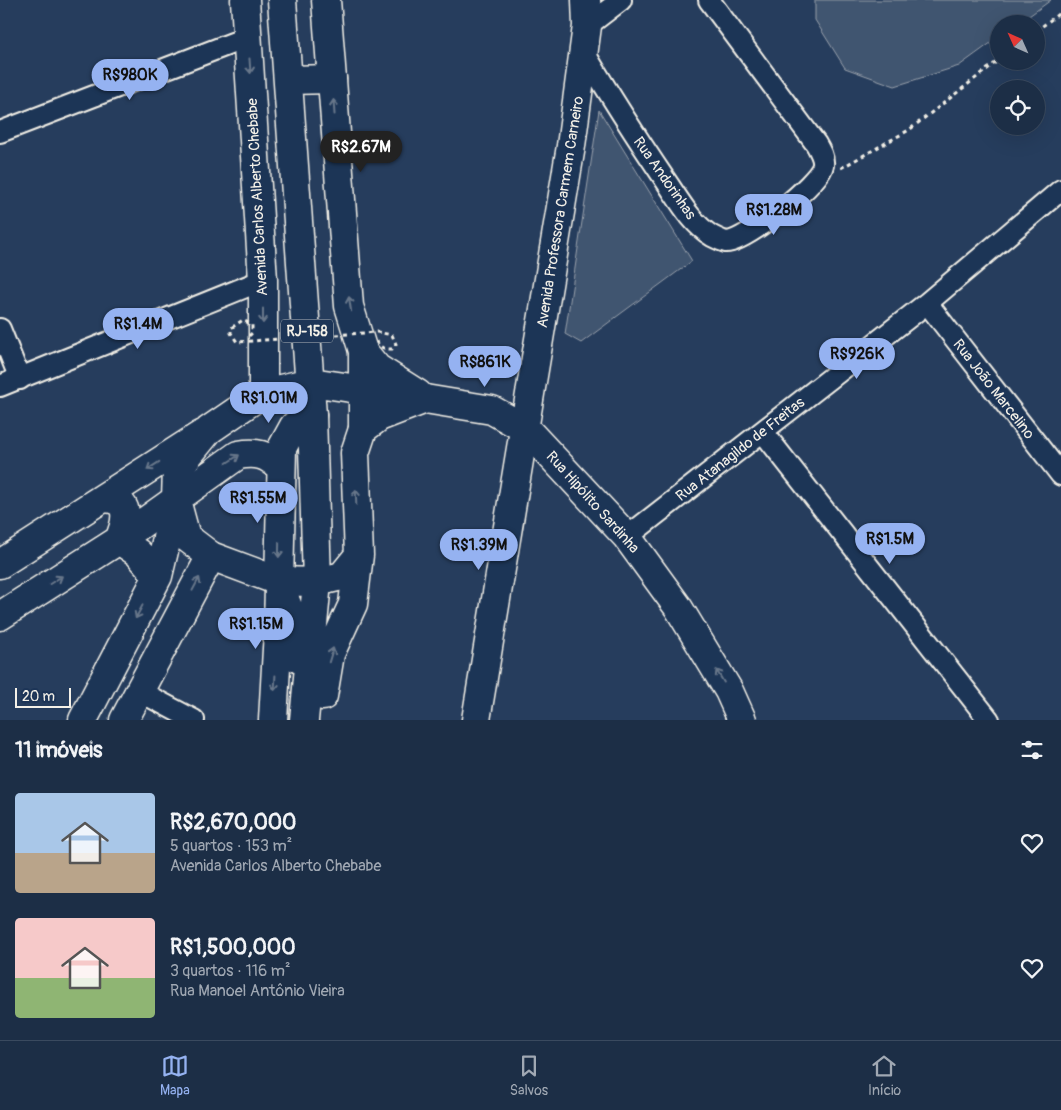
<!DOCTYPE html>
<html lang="pt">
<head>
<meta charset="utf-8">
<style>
  body { margin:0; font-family:Pangolin,sans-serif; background:#293a51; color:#f1f3f6; height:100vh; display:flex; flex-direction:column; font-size:19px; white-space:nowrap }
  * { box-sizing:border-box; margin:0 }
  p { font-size:16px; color:#a0a8b3 }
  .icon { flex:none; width:28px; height:28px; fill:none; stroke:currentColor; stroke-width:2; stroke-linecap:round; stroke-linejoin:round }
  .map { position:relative; height:720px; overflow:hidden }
  .panel { display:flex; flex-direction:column; background:#1c2e46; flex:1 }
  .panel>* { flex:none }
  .needle { width:32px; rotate:315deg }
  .controls { position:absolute; left:990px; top:15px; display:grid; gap:10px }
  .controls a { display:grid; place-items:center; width:55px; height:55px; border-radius:50%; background:#1c2e46; box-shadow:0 5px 20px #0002,0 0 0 1px #3a4a5f; font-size:25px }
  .scale { position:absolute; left:15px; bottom:12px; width:56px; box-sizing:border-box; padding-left:5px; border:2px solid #f4f1e8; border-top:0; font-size:14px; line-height:18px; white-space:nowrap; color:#f4f1e8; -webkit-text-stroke:4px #1d3557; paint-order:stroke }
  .price { position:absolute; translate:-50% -42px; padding:0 11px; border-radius:18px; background:#95b2f1; color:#111; font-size:16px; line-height:32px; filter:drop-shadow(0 1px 2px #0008) }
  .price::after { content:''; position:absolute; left:50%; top:30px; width:15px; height:11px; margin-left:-8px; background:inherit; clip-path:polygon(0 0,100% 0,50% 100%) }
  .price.current { background:#222; color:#fff }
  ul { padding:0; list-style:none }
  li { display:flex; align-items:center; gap:15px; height:125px; padding:0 15px }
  li span { display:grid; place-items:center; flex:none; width:140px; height:100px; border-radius:5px; color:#555 }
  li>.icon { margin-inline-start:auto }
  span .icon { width:60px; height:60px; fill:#fffc; stroke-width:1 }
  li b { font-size:21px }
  h2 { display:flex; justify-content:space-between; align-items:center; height:60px; padding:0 15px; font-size:21px }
  .tabs { display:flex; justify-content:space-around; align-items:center; height:70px; border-top:1px solid #3a4a5f; background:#1c2e46; font-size:14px; color:#a0a8b3 }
  .tabs a { display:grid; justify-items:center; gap:2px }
  .tabs .current { color:#95b2f1 }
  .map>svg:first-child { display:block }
</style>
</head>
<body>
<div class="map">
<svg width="1061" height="720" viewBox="0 0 1061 720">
  <rect width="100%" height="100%" fill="#263d5d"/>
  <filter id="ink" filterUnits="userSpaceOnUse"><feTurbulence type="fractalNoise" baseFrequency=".02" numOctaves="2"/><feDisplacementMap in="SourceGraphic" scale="10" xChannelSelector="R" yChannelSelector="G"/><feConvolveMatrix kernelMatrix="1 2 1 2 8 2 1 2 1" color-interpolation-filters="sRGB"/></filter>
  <g filter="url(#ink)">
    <!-- green -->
    <path fill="#40546f" stroke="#9aa2ac" d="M815 0H1051L1018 24H999V37L959 66 895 86 845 68 815 20Z
      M599 110 692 261 581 343 565 334Z"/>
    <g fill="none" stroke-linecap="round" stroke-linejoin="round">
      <defs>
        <path id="street" d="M587 26 621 0
          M584 52C610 96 637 138 666 181 679 200 692 224 712 236 716 238 722 241 726 242 745 242 820 183 823 165 824 158 820 151 816 144L709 0
          M0 132 248 37
          M927 303 1061 475
          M0 329 20 379
          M0 386 263 280
          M763 432 989 720
          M627 537 927 303 1061 190
          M139 691 194 720"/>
        <path id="secondary" d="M245 0 263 280V393
          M326 0 349 306 363 351V429
          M425 399 492 410 526 429 627 537 678 607 729 691 742 720
          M104 498C132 499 127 521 119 540L138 553 158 576
          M0 564 201 435
          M0 616 119 540 238 455C257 452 266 454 280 467
          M83 720 158 576 176 500
          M124 720 211 556
          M273 720 278 631 282 448 294 426 312 415
          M476 720 571 146 587 26 586 0"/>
        <path id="highway" d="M282 0 312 415 317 582 304 720
          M289 80 332 79
          M363 351 377 368 418 394
          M359 555 342 576 317 582 278 581 211 556 186 537 176 500 177 469 209 430 263 393 311 382 425 399
          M278 581 296 628 299 659
          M323 696 330 654 353 604 359 555 355 453 363 429 379 417 423 400"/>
      </defs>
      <!-- street casing -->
      <use href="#street" stroke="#f4f1e8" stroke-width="24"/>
      <!-- secondary casing -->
      <use href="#secondary" stroke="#f4f1e8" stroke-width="31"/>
      <!-- highway casing -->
      <use href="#highway" stroke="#f4f1e8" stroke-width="31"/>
      <!-- path -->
      <path stroke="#f4f1e8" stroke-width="3" stroke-dasharray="4 4" stroke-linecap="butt" d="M1036 31 1061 12
        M841 168 909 130 999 60"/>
      <!-- street -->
      <use href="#street" stroke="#1d3557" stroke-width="20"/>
      <!-- secondary -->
      <use href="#secondary" stroke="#1d3557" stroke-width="28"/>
      <!-- highway -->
      <use href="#highway" stroke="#1d3557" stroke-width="28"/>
      <!-- path-bridge -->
      <path stroke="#f4f1e8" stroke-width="3" stroke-dasharray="4 4" stroke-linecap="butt" d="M249 336 252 333V325L243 320 231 328V333L237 342 377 332 392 335 396 344 392 349C385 349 379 348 377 341"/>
    </g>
    <!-- one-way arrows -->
    <defs><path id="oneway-shaft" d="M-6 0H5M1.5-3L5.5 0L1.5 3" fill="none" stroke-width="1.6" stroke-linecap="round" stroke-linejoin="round" transform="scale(1.25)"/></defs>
    <g stroke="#68778a">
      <use href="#oneway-shaft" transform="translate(250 66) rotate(86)"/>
      <use href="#oneway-shaft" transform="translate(334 107) rotate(-94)"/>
      <use href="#oneway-shaft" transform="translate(350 304) rotate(-99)"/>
      <use href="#oneway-shaft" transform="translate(263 316) rotate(90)"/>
      <use href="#oneway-shaft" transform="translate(233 459) rotate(-32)"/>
      <use href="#oneway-shaft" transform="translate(153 466) rotate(147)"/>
      <use href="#oneway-shaft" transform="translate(356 497) rotate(-92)"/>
      <use href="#oneway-shaft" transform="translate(279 550) rotate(91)"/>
      <use href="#oneway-shaft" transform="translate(56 580) rotate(-32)"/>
      <use href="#oneway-shaft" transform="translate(196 584) rotate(-62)"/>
      <use href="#oneway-shaft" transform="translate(139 612) rotate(118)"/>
      <use href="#oneway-shaft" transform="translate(331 655) rotate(-73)"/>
      <use href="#oneway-shaft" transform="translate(720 676) rotate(-121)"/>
      <use href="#oneway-shaft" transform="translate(275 683) rotate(93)"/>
    </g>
  </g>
  <g text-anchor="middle" stroke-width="4" stroke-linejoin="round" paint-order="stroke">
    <!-- shield labels -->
    <rect fill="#1d3557" stroke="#b4b9bc" stroke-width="1" x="281" y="319.5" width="52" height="23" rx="4"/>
    <g font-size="14" font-weight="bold" fill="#f4f1e8">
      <text x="307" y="336">RJ-158</text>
    </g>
    <!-- street labels -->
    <g font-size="15" fill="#f4f1e8" stroke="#1d3557">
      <text transform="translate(665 178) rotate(55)" y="5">Rua Andorinhas</text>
      <text transform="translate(257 197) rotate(-93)" y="5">Avenida Carlos Alberto Chebabe</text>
      <text transform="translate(560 212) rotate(-81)" y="5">Avenida Professora Carmem Carneiro</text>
      <text transform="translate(994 389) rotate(52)" y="5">Rua João Marcelino</text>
      <text transform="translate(740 449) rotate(-38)" y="5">Rua Atanagildo de Freitas</text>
      <text transform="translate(593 502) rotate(48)" y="5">Rua Hipólito Sardinha</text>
    </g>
  </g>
</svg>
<div class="controls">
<a><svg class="needle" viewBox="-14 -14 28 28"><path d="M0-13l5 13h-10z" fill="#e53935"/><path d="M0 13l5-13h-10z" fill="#a0a8b3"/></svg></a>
<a><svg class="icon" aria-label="locate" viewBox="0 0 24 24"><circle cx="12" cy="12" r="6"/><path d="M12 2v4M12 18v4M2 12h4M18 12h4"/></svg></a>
</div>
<div class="scale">20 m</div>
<b class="price" style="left:130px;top:101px">R$980K</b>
<b class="price current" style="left:361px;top:173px">R$2.67M</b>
<b class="price" style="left:774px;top:236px">R$1.28M</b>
<b class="price" style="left:138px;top:350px">R$1.4M</b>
<b class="price" style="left:857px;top:380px">R$926K</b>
<b class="price" style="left:485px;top:388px">R$861K</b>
<b class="price" style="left:269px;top:424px">R$1.01M</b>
<b class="price" style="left:258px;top:524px">R$1.55M</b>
<b class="price" style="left:890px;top:565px">R$1.5M</b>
<b class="price" style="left:479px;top:571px">R$1.39M</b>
<b class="price" style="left:256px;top:650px">R$1.15M</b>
</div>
<section class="panel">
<h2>11 imóveis<svg class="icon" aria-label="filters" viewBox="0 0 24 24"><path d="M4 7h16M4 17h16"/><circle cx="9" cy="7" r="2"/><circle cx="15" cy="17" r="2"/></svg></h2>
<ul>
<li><span style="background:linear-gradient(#a9c7e8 60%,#b9a48a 0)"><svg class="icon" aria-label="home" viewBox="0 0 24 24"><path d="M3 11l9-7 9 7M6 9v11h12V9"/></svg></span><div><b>R$2,670,000</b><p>5 quartos · 153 m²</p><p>Avenida Carlos Alberto Chebabe</p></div><svg class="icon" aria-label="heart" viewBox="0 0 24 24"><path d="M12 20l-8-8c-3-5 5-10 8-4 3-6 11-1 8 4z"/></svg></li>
<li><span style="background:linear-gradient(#f6c9c9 60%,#8fb573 0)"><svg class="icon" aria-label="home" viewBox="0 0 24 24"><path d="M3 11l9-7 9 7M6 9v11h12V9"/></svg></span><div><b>R$1,500,000</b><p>3 quartos · 116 m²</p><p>Rua Manoel Antônio Vieira</p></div><svg class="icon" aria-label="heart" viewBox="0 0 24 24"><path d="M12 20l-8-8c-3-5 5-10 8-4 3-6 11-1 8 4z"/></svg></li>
</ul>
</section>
<nav class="tabs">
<a class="current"><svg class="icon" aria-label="map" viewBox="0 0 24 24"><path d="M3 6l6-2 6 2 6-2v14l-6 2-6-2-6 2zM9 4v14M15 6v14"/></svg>Mapa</a>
<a><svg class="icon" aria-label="saved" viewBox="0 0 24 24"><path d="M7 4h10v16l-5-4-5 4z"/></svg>Salvos</a>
<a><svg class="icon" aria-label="home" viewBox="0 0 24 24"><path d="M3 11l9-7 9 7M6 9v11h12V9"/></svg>Início</a>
</nav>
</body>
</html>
